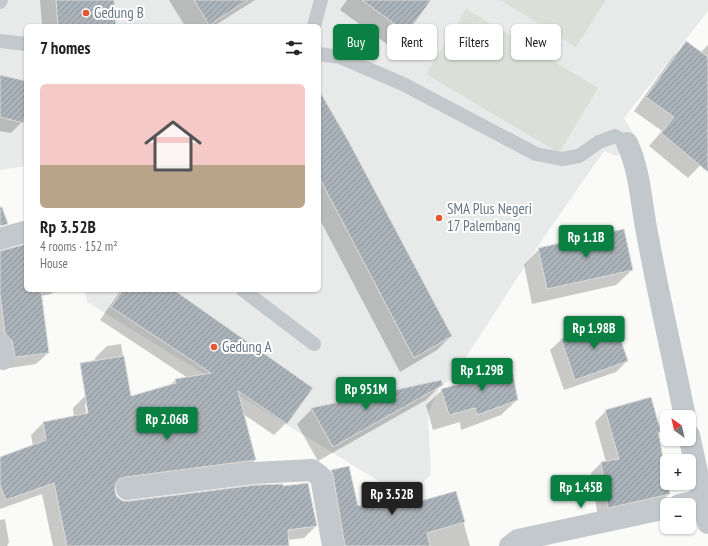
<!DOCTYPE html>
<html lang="en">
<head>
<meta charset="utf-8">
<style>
  body { margin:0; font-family:"PT Sans Narrow",sans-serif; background:#f2f2f2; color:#202124; height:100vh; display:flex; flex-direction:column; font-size:15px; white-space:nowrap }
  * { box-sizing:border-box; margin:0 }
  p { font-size:13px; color:#757577 }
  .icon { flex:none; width:22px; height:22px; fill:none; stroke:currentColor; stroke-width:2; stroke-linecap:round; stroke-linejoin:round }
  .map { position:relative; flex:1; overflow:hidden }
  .drawer { position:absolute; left:24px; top:24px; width:297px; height:268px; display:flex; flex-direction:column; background:#fff; border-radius:6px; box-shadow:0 1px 3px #0004 }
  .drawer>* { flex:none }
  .hud { position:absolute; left:333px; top:24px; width:315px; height:36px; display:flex; gap:8px }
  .needle { width:26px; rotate:326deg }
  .buttons { position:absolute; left:660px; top:410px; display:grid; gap:8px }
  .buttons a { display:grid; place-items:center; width:36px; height:36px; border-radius:6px; background:#fff; box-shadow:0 1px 3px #0004; font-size:20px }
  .price { position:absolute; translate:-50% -34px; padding:0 9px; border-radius:4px; background:#0b8043; color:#fff; font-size:13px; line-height:26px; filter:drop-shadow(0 1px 2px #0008) }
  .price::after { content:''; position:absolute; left:50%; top:24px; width:12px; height:9px; margin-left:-6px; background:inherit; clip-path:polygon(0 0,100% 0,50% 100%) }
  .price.selected { background:#222; color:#fff }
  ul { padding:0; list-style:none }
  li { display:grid; align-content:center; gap:8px; height:212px; padding:0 16px }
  li span { display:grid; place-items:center; height:124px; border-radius:6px; color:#555 }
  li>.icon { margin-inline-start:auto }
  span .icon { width:72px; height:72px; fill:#fffc; stroke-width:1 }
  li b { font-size:17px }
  h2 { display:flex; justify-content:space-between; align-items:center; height:48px; padding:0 16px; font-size:17px }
  .pill { padding:0 14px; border-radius:6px; background:#fff; box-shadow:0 1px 3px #0004; font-size:14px; line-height:36px }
  .pill.selected { background:#0b8043; color:#fff }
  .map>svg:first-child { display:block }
</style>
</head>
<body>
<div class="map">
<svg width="708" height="546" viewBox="0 0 708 546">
  <defs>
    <pattern id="building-hatch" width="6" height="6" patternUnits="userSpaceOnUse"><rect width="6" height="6" fill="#aab3b9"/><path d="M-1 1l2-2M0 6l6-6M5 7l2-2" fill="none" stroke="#8e969c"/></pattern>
  </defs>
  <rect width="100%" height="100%" fill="#fafaf8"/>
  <!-- built -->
  <path fill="#e8e9e9" d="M0 0H708V11L624 118 634 135 617 156 604 151 538 246 453 377 439 388 428 414 431 474 421 485H385L87 302 85 290H319V26H26V166L0 170Z"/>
  <!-- park -->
  <path fill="#dadfd7" d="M501 0H606L576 47Z
    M466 9 598 88 559 153 426 74Z"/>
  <!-- shadow -->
  <path fill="#0003" fill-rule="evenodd" d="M40 0H113L116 26H42Z
    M169 0H255L214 26H185Z
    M347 0H430L407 32 391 47 340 10Z
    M686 43 700 53 708 45V157L688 178 649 146 662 131 634 111 673 56Z
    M0 76 26 82V107L22 122 11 133 0 131Z
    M319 92 451 336 437 350 400 372 319 218Z
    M26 246V290H55L51 294 41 296 48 353 36 364 3 369 0 356V252Z
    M539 249 632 270 616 285 532 304 524 265Z
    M121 290H172L286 423 274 435 243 414 255 460 243 472 114 488 116 497 121 501 129 502 283 487 316 526 304 538 287 540 288 546H53L42 494 0 509V458L33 446 31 435 43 423 74 417 73 408 85 396 98 394 95 358 107 346 121 344 130 398 169 386 176 380 188 378 100 320ZM85 404H87L89 418 87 419Z
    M561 340 627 361 616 372 564 390 550 350Z
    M469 375 517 400 501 415 461 430 460 422 433 430 426 405 442 390 460 385Z
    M442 384 426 400 318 461 297 424 312 409Z
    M606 411 660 431 657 434 669 494 658 504 598 518 591 473 602 462H606L595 422Z
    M348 467 358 507 416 503 455 492 470 546H334L321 482 331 471Z
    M5 519 9 542 7 546H0V520Z"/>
  <!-- building -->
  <path fill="url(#building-hatch)" stroke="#dcdcda" d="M56 0H114L116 26H58Z
    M194 0H248L209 25Z
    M362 0H431L407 33Z
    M686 41 708 57V172L661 133 674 117 646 97Z
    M0 75 26 81V112L23 123 0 117Z
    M319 90 349 142 452 336 414 358 319 177Z
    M0 207H2L8 224 0 226Z
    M624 229 633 270 547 289 538 248Z
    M26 244V290H41L49 353 15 357 12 341 5 333 0 294V251Z
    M123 290H174L313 388 287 424 238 391 256 460 125 477 119 479 115 485V491L117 497 123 501H129L255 485 283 484V486L308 483 317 526 288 530 289 546H67L54 483 6 500 0 485V457L46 440 43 422 88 413 80 363 124 356 131 396 176 383 175 379 211 373 111 307Z
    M614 320 628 361 575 380 561 339Z
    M511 365 518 400 477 415 475 408 449 415 441 389 470 381 468 375Z
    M441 380 443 385 333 447 311 408Z
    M651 397 661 432H658L670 494 608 508 601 462 619 459 605 410Z
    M349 466 358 506 414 491 417 502 456 491 465 522 427 533 430 546H345L333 475 331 470Z"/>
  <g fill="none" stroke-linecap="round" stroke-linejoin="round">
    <!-- lane -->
    <path stroke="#c3c8cc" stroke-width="14" d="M0 2 1 0
      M314 26 321 0
      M0 41 26 44
      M319 54 340 57 403 84 536 154 562 159 579 156 599 142 615 136 627 143
      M243 290 314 344"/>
    <!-- street -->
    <path stroke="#c3c8cc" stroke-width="22" d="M627 143C641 173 641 206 648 238 659 298 673 357 685 417
      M0 239 24 232
      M0 344 3 359
      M689 435 708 523
      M127 489 254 473 312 470 321 477 333 546
      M679 505 703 500
      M510 546 518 540 667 508"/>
  </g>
  <!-- markers -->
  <g fill="#e4572e" stroke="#fff" stroke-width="1.5">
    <circle cx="86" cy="13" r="4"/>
    <circle cx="439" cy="218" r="4"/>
    <circle cx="214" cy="347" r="4"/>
  </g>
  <g text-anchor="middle" stroke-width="4" stroke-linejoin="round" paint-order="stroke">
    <!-- poi labels -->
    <g font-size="15" fill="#657683" stroke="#fff" text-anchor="start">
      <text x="94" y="18">Gedung B</text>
      <text x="447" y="214">SMA Plus Negeri<tspan x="447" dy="17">17 Palembang</tspan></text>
      <text x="222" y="352">Gedung A</text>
    </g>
  </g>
</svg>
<div class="buttons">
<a><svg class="needle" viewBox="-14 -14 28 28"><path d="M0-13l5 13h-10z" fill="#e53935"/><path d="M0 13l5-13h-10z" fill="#757577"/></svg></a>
<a>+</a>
<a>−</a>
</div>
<b class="price" style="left:586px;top:259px">Rp 1.1B</b>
<b class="price" style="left:594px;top:350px">Rp 1.98B</b>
<b class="price" style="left:482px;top:392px">Rp 1.29B</b>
<b class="price" style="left:366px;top:411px">Rp 951M</b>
<b class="price" style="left:167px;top:441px">Rp 2.06B</b>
<b class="price" style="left:581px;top:509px">Rp 1.45B</b>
<b class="price selected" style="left:392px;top:516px">Rp 3.52B</b>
<div class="hud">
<a class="pill selected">Buy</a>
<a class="pill">Rent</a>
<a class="pill">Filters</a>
<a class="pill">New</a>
</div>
<section class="drawer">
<h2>7 homes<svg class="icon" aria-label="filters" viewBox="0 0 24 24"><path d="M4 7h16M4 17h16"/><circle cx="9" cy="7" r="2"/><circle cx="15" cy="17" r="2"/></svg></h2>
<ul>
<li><span style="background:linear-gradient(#f6c9c9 65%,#b9a48a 0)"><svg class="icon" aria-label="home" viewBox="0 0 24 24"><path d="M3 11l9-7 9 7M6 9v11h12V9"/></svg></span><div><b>Rp 3.52B</b><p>4 rooms · 152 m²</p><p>House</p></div></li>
</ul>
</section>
</div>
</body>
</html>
